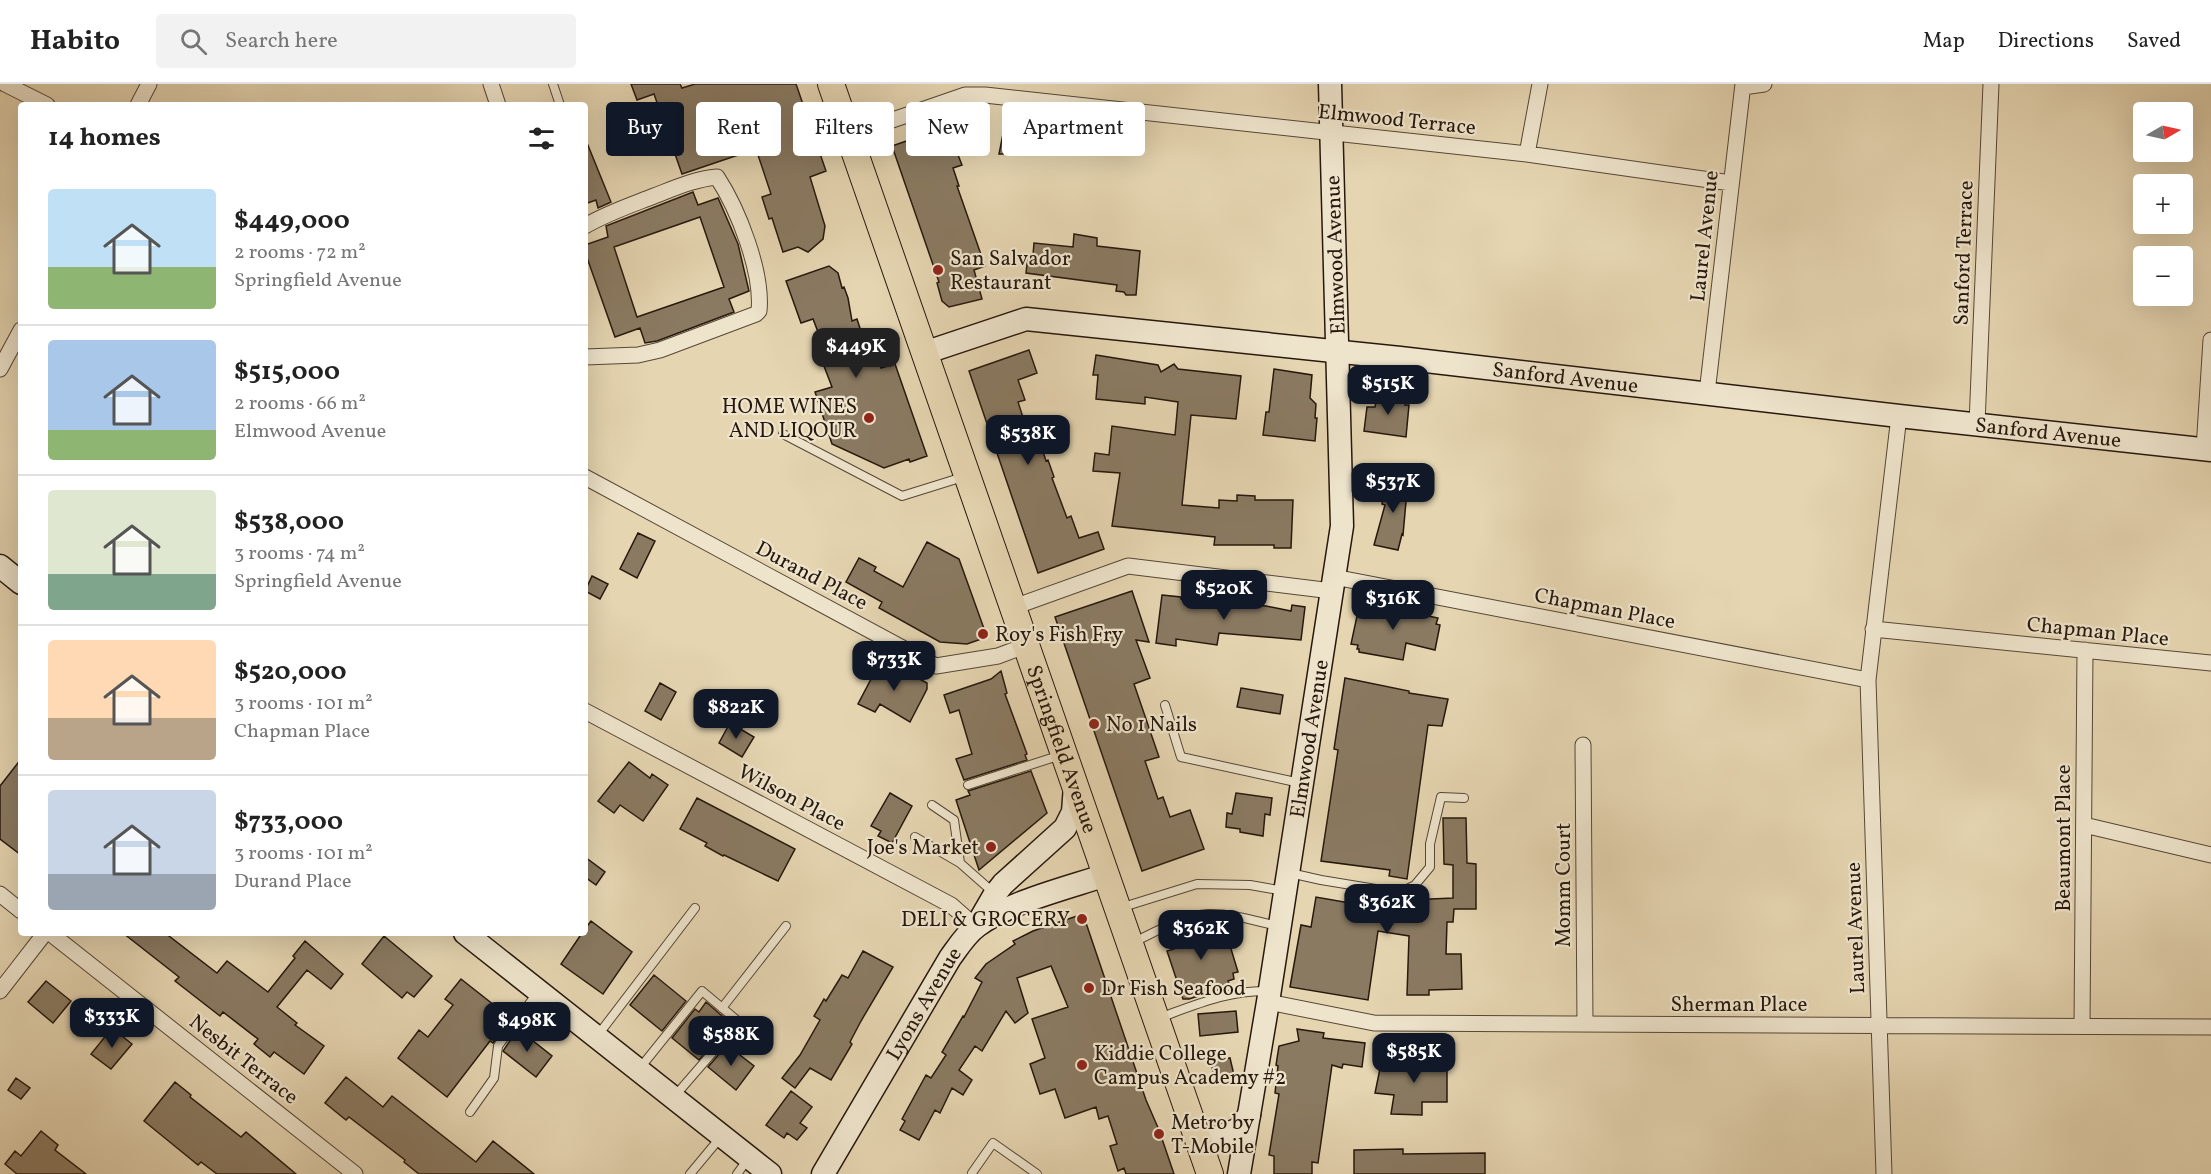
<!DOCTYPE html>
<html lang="en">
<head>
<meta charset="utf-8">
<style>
  body { margin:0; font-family:Vollkorn,serif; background:#f2f2f2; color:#222; height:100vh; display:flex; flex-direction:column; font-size:22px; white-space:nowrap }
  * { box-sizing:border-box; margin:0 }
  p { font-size:20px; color:#767676 }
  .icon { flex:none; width:33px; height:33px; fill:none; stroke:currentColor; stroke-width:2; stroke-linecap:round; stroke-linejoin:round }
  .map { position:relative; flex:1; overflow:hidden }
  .side { position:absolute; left:18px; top:18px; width:570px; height:834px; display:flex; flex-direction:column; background:#fff; border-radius:6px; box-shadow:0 6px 24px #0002 }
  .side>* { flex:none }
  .guide { position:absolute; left:606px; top:18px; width:570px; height:54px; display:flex; gap:12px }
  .needle { width:39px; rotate:81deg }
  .buttons { position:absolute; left:2133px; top:18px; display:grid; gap:12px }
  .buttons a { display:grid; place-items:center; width:60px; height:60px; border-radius:6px; background:#fff; box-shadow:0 6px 24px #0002; font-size:30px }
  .price { position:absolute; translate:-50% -51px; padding:0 14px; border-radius:12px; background:#111827; color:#fff; font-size:20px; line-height:39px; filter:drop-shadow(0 2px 3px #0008) }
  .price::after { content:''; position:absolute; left:50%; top:36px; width:18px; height:14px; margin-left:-9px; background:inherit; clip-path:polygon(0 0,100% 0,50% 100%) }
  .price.active { background:#222; color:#fff }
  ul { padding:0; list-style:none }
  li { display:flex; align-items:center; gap:18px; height:150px; padding:0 30px }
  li+li { border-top:2px solid #e0e0e0 }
  li span { display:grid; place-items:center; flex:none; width:168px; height:120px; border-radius:6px; color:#555 }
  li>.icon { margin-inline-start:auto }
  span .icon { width:72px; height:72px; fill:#fffc; stroke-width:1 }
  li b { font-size:26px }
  h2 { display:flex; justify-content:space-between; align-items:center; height:72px; padding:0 30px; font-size:26px }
  .tag { padding:0 21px; border-radius:6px; background:#fff; box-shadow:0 6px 24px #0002; font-size:21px; line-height:54px }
  .tag.active { background:#111827; color:#fff }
  header { display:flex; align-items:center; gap:36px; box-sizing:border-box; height:84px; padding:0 30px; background:#fff; border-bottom:2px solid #e0e0e0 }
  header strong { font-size:28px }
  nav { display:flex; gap:33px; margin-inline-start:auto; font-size:21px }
  .search { width:420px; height:54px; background:#f2f2f2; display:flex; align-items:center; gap:15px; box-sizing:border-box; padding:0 21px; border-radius:6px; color:#767676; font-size:22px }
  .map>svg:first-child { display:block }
</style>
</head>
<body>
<header>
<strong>Habito</strong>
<div class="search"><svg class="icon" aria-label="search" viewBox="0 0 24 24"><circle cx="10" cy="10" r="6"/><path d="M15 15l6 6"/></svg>Search here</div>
<nav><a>Map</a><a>Directions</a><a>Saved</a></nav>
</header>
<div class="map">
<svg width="2211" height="1090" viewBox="0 0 2211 1090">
  <rect width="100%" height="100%" fill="#e5d5b1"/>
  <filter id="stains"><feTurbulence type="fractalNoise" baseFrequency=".00333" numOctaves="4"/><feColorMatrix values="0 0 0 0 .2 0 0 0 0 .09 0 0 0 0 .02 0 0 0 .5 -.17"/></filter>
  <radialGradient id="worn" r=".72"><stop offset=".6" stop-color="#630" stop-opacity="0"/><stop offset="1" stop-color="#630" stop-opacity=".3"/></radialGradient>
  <!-- building -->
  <path fill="#8a7a62" stroke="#27180d" stroke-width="1.5" fill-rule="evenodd" d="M631 0H680L682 4 695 0H796L826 87 810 93 825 142 823 155 808 168 798 163 783 168 772 134 769 135 762 113 771 110 756 65 682 90 654 10 637 16Z
    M1005 40 1019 42 1017 70H999Z
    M947 43 962 81 953 84 959 102H957L985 182 974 186 982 215 949 223 942 217 937 199 939 198 892 62Z
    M585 54 611 118 598 124 596 116 585 120Z
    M693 108 698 121 718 114 738 160 749 207 729 215 734 228 657 257 645 259 640 244 615 253 585 168V161L608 153 606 142ZM700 133 724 203 637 233 614 163Z
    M1074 150 1097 154V162L1140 167 1136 211H1126L1124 208 1116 207 1117 201 1026 189 1028 171H1033L1034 159 1073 163Z
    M829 182 838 189 842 204 844 203 848 214 852 237 857 235 869 272 875 270 881 284 895 280 927 372 910 378 909 375 884 384 832 360 815 308 832 303 824 282 830 279 813 235 801 239 786 197Z
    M1029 266 1037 289 1018 296 1025 316 1018 318 1032 361 1040 358 1046 377 1048 376 1054 393 1052 394 1067 434 1071 432 1079 454 1098 448 1104 465 1038 489 969 287Z
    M1096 271 1158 281 1161 288 1174 280 1178 285 1241 292 1236 335 1191 331 1182 421 1219 424V416L1237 417V411L1255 412V416H1293L1291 464H1274V461H1214L1215 453 1112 442 1120 389 1093 387 1095 369 1109 371 1112 342 1175 351 1178 318 1145 313V320L1096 315 1098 291H1093Z
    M1274 285 1312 291 1310 314 1316 320 1315 334H1317L1315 357 1263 351 1266 328H1269Z
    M1385 309 1405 311V321H1409L1406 353 1364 347 1367 323H1375L1376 317 1383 318Z
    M1386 393 1408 395 1403 451 1402 450 1398 466 1374 461 1385 421 1382 420Z
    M638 449 655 457 637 494 620 485Z
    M927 458 959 475 987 553 967 560 940 558 879 524 882 518 846 498 859 474 876 483 874 487 903 503Z
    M592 492 608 500 600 515 585 507Z
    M1132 507 1149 558 1136 556 1150 594 1134 600 1159 673 1145 677 1158 715 1163 713 1170 733 1190 726 1204 765 1142 787 1055 533Z
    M1162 511 1181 513V515L1266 522 1291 527 1292 521 1305 523 1301 556 1219 549 1217 561 1176 555V562L1156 559Z
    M1368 519 1438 534 1436 540 1440 541 1435 566 1406 559 1403 576 1359 568V565H1357L1358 561 1351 560 1357 532 1356 524Z
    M880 578 912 595 914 592 927 599V605L910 638 880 620 875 628 858 620Z
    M1001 587 1007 609 1005 610 1027 670 1025 671 1027 676 964 696 956 675 972 670 959 626 950 629 944 611 991 595Z
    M1345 594 1409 607V609L1448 615 1442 642 1428 641 1407 795 1389 792 1390 786 1321 777 1338 666 1334 665Z
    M660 599 676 608 661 636 645 627Z
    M1241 604 1283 611 1280 630 1237 623Z
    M730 639 754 653 742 673 719 659Z
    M21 675V771L0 755V702Z
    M629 678 650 694 652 690 668 701 643 737 620 721 614 729 598 717Z
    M1031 687 1047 729 979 786 956 716 970 711 968 707Z
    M890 709 912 722 892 759 878 752 881 747 871 742Z
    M1236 709 1272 714 1270 731 1265 730 1263 752 1240 748V745L1226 743 1227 729 1232 730Z
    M697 714 795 765 778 797 724 771 723 772 705 762 707 759 680 745Z
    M1443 734H1466L1467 779 1476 780V825H1454L1453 838H1447L1446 870H1461L1462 905 1429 906V911H1407L1409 852 1378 847 1368 916 1290 903 1301 841 1311 843 1316 813 1407 829 1408 816 1453 814V781L1444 780Z
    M585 773 605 788 596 801 585 793Z
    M1083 830 1146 1016 1159 1046 1174 1090H1126L1124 1084 1118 1087 1110 1062 1117 1060 1108 1032 1099 1035 1096 1023 1065 1034 1055 1005 1040 1010 1030 980 1045 974 1032 935 1068 923 1051 882 1017 894 1028 929 1015 939 1006 927 982 967 975 962 959 986 972 996 963 1011 952 1004 940 1029 935 1026 919 1056 900 1046 905 1037 902 1035 926 991 931 994 946 971 942 968 963 932 964 933 982 898 975 894 986 880 1015 860 1013 857 1033 847Z
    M591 837 632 868 603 910 561 880 582 849H585V845Z
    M1210 837 1215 852 1228 855 1238 888 1233 889 1234 895 1228 897 1230 902 1189 915H1183L1167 867 1174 865 1169 850Z
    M123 849H165L217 889 227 877 268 908 295 874 293 872 305 857 343 890 331 905 307 886 277 923 297 939 295 941 324 962 304 990 274 968 270 973 254 960 258 955 223 928 220 932 175 897 179 893Z
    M384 852 432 892 414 913 407 908 402 914 362 880Z
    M863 867 893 883 861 937 850 958 852 960 831 996 810 984 795 1004 782 994 800 971 820 936 814 932 824 915 826 917 842 891 848 894Z
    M654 891 686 917 662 947 630 921Z
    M461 895 509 933 506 936 508 938 493 959 490 957 447 1013 398 974 419 946 428 953 453 921 445 915Z
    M46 897 71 917 53 939 28 918Z
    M706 918 728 937 716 952 718 953 699 976 672 954 695 925 699 928Z
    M1236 927 1238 948 1200 952 1198 930Z
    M112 944 132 960 111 985 91 970Z
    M518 945 552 972 536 993 503 967Z
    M1297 945 1324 949 1323 954 1365 959 1362 983 1343 980 1342 984 1332 981 1318 1079 1312 1078V1090H1274V1072L1269 1071 1279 1010 1275 1009 1278 982 1276 981 1279 962 1299 957Z
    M727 961 754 982 736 1006 708 983Z
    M1427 970H1447V1018H1422V1031L1391 1030 1394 1011 1375 1009 1382 975 1427 985Z
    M1230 974 1234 991 1215 996 1211 978Z
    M346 993 383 1023 392 1012 476 1078 493 1057 534 1090H419L404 1078 405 1076 349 1033 346 1036 325 1019Z
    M16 994 30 1004 21 1015 8 1006Z
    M175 998 191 1011 190 1013 241 1053 246 1048 296 1090H217L201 1078 198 1081 144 1037Z
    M791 1007 812 1023 800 1039 807 1044 797 1056 787 1049 784 1054 766 1041Z
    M41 1047 58 1061 55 1066 86 1090H17L5 1080 15 1067 21 1072Z
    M1403 1065V1070L1485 1069V1090H1354V1066Z"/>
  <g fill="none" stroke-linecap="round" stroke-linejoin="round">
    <defs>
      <path id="lane" d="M553 0 560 21
        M783 350 902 412 963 393
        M1165 621 1181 673 1300 699
        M968 701 1061 671
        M932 721 954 736 960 779
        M915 753 960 779 994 809
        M1290 789 1321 796 1394 808 1405 806 1415 801 1430 783V760L1441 713 1464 714
        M1120 824 1197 800 1250 801 1284 807
        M1134 858C1155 848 1185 831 1208 830 1231 829 1255 837 1278 842
        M722 924 786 842
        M1159 934C1195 921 1229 906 1268 907
        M598 951 695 824
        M640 984 702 907 739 938 674 1013
        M470 1028 494 994 498 962 538 908
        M972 1089 993 1059 1037 1090
        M690 1090 720 1054
        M737 1090 748 1075"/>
      <path id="street" d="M5 0 47 21
        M491 0 498 21
        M1743 3 1764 0
        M138 21 149 0
        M849 51 965 11H985L1527 70 1731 99
        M1527 70 1540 0
        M585 142C607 129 631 121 654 112 675 104 695 95 717 93 738 125 763 188 759 227L756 230 660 266 638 271 585 273
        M0 285 21 246
        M1707 309 1743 0
        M1977 340 1991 0
        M2204 365 2211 256
        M585 393 936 582 998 572 1027 561
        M1334 493 1868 596
        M1014 523 1128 482 1332 507
        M1873 545 2211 579
        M585 627 951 821 976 843
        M1583 661 1585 940
        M2084 741 2211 771
        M0 810 21 827
        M50 849 355 1090
        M0 907 45 849
        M1268 918 1374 939 2211 943
        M2082 942 2085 566
        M1884 1090 1868 596 1899 332"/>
      <g id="secondary">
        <path id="s1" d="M924 269 1026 235 1400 274 1899 332 2211 366"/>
        <path d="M0 482 21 499"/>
        <path d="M977 841 995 810 1003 800 1065 744 1073 728 1075 702"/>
        <path d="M465 849 770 1090"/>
        <path d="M1200 1061 1239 1045 1249 1031"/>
        <path id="s2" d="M823 1090 950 874C958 863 966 850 977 842 1009 818 1067 804 1106 791"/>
        <path id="s3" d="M1239 1090 1268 918 1342 442 1330 0"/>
      </g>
      <g id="primary">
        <path id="s4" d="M831 0 1210 1090"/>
      </g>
    </defs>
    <!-- lane casing -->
    <use href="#lane" stroke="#564736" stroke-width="10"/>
    <!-- street casing -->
    <use href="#street" stroke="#564736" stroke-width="17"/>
    <!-- secondary casing -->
    <use href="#secondary" stroke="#27180d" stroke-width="25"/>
    <!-- primary casing -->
    <use href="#primary" stroke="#27180d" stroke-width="28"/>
    <!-- lane -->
    <use href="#lane" stroke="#eee4cc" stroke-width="8"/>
    <!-- street -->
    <use href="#street" stroke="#eee4cc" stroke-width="15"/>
    <!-- secondary -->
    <use href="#secondary" stroke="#eee4cc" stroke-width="22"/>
    <!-- primary -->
    <use href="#primary" stroke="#e5d5b1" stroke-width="26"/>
  </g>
  <!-- markers -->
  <g fill="#8f2418" stroke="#eee4cc" stroke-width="2">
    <circle cx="938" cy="186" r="6"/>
    <circle cx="869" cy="334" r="6"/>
    <circle cx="983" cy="550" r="6"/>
    <circle cx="1094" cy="640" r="6"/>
    <circle cx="991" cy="763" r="6"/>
    <circle cx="1082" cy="835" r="6"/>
    <circle cx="1089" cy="904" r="6"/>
    <circle cx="1082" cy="981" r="6"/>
    <circle cx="1159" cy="1050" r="6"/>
  </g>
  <g text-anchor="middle" stroke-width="4.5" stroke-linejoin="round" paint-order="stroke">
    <!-- street labels -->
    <g font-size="21" fill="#27180d" stroke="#eee4cc">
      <text transform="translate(1397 35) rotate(6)" y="7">Elmwood Terrace</text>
      <text transform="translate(1704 152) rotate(-84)" y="7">Laurel Avenue</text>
      <text transform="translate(1963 169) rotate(-88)" y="7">Sanford Terrace</text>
      <text transform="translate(1335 171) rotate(-92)" y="7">Elmwood Avenue</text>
      <text dy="7" stroke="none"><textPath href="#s1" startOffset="650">Sanford Avenue</textPath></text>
      <text dy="7" stroke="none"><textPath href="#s1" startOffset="1136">Sanford Avenue</textPath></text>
      <text transform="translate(812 491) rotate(28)" y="7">Durand Place</text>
      <text transform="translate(1605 524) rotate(11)" y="7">Chapman Place</text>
      <text transform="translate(2098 547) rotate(6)" y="7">Chapman Place</text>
      <text dy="7" stroke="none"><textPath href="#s3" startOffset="441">Elmwood Avenue</textPath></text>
      <text dy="7" stroke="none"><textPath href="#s4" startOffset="704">Springfield Avenue</textPath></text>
      <text transform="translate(792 713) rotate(28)" y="7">Wilson Place</text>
      <text transform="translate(2063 754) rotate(-90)" y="7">Beaumont Place</text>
      <text transform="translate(1563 801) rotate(-90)" y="7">Momm Court</text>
      <text transform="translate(1855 844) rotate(-92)" y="7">Laurel Avenue</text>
      <text dy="7" stroke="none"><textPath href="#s2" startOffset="198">Lyons Avenue</textPath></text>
      <text x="1739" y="927">Sherman Place</text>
      <text transform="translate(244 975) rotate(38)" y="7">Nesbit Terrace</text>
    </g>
    <!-- poi labels -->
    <g font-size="21" fill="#27180d" stroke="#eee4cc" text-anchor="start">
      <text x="950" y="181">San Salvador<tspan x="950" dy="24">Restaurant</tspan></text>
      <text x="857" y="329" text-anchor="end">HOME WINES<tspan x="857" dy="24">AND LIQOUR</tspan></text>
      <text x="995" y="557">Roy's Fish Fry</text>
      <text x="1106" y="647">No 1 Nails</text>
      <text x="979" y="770" text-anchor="end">Joe's Market</text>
      <text x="1070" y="842" text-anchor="end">DELI &amp; GROCERY</text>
      <text x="1101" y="911">Dr Fish Seafood</text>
      <text x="1094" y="976">Kiddie College<tspan x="1094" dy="24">Campus Academy #2</tspan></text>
      <text x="1171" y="1045">Metro by<tspan x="1171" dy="24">T-Mobile</tspan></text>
    </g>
  </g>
  <rect width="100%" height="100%" filter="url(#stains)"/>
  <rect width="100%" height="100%" fill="url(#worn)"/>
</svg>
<div class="buttons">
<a><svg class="needle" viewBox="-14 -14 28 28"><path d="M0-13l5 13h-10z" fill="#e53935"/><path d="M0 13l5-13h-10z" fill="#767676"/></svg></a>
<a>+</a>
<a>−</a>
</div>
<b class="price active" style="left:856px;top:295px">$449K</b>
<b class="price" style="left:1388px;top:332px">$515K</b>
<b class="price" style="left:1028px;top:382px">$538K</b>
<b class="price" style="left:1393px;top:430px">$537K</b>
<b class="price" style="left:1224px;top:537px">$520K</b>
<b class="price" style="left:1393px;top:547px">$316K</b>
<b class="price" style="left:894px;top:608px">$733K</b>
<b class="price" style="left:736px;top:656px">$822K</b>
<b class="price" style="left:1387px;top:851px">$362K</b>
<b class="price" style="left:1201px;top:877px">$362K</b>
<b class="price" style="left:112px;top:965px">$333K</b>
<b class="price" style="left:527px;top:969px">$498K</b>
<b class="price" style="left:731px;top:983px">$588K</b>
<b class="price" style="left:1414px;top:1000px">$585K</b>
<div class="guide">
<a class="tag active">Buy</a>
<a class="tag">Rent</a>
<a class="tag">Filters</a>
<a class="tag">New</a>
<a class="tag">Apartment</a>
</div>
<section class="side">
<h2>14 homes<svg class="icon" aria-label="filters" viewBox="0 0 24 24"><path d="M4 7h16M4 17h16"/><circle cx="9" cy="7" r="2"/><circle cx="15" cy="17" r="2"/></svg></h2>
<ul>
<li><span style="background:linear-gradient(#bfe0f5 65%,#8fb573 0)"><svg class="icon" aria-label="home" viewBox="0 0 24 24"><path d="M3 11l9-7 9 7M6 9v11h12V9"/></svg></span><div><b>$449,000</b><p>2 rooms · 72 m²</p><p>Springfield Avenue</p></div></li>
<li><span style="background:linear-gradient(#a9c7e8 75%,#8fb573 0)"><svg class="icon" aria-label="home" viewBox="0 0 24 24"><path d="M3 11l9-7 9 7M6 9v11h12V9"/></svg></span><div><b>$515,000</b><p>2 rooms · 66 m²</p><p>Elmwood Avenue</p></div></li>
<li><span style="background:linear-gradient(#dfe7d0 70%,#7fa58c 0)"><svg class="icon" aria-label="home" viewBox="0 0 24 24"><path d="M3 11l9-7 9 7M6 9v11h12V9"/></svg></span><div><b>$538,000</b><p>3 rooms · 74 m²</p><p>Springfield Avenue</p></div></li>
<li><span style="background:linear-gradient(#ffd9b3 65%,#b9a48a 0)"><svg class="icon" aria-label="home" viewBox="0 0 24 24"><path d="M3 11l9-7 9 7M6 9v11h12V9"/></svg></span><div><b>$520,000</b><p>3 rooms · 101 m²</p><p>Chapman Place</p></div></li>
<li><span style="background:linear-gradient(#c9d6e8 70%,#9aa5b1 0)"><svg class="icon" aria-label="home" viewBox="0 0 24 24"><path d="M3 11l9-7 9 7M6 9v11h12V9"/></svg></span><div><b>$733,000</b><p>3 rooms · 101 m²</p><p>Durand Place</p></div></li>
</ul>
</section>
</div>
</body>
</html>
